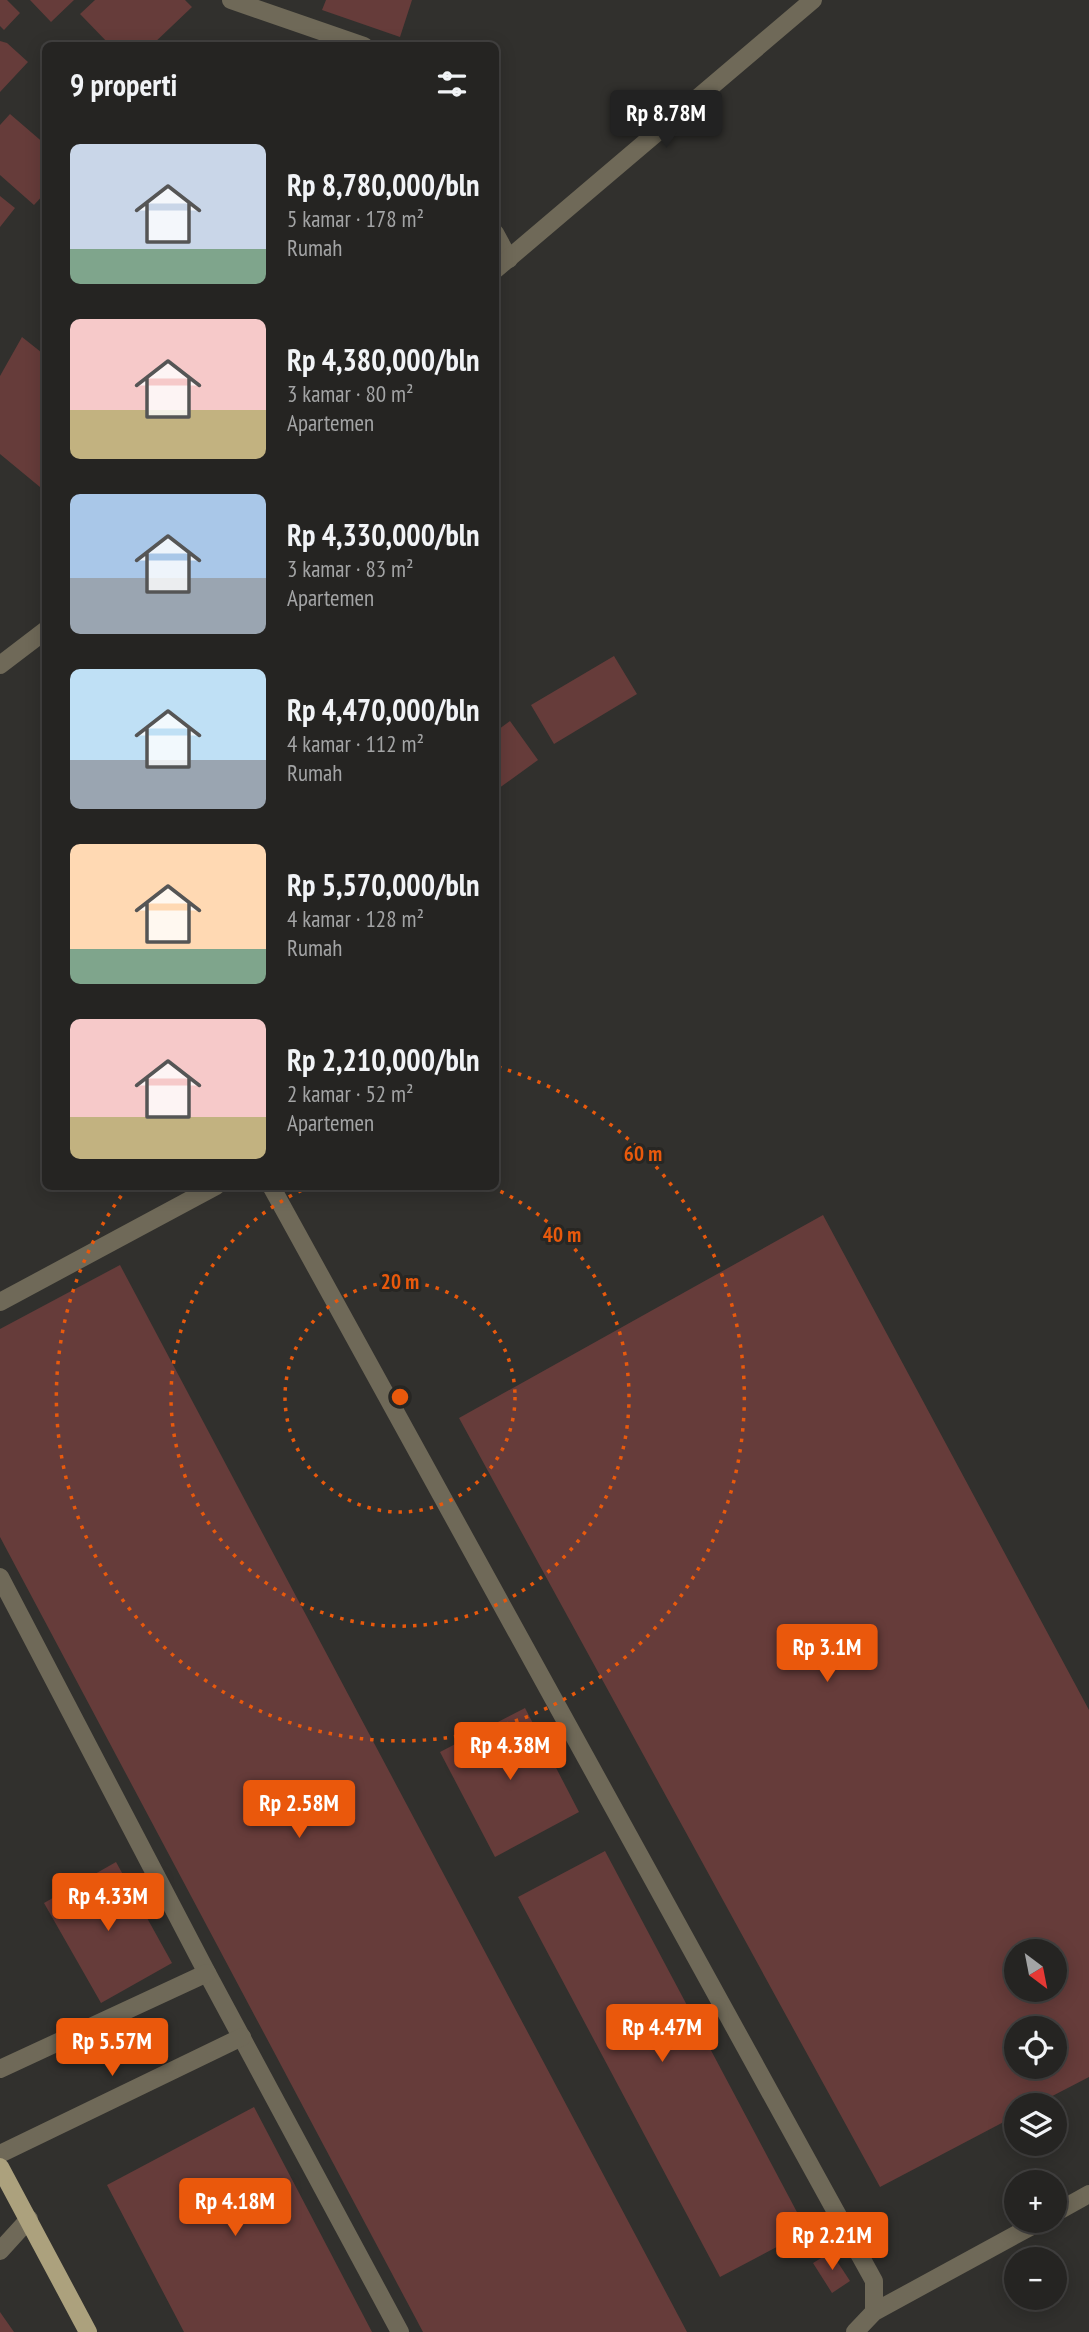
<!DOCTYPE html>
<html lang="id">
<head>
<meta charset="utf-8">
<style>
  body { margin:0; font-family:"PT Sans Narrow",sans-serif; background:#31302f; color:#f1f3f6; height:100vh; display:flex; flex-direction:column; font-size:26px; white-space:nowrap }
  * { box-sizing:border-box; margin:0 }
  p { font-size:23px; color:#a3a4a5 }
  .icon { flex:none; width:38px; height:38px; fill:none; stroke:currentColor; stroke-width:2; stroke-linecap:round; stroke-linejoin:round }
  .map { position:relative; flex:1; overflow:hidden }
  .panel { position:absolute; left:42px; top:42px; width:457px; height:1148px; display:flex; flex-direction:column; background:#252422; border-radius:10px; box-shadow:0 4px 18px #0003,0 0 0 2px #424140 }
  .panel>* { flex:none }
  .needle { width:46px; rotate:148deg }
  .buttons { position:absolute; left:1004px; top:1939px; display:grid; gap:14px }
  .buttons a { display:grid; place-items:center; width:63px; height:63px; border-radius:50%; background:#252422; box-shadow:0 4px 18px #0003,0 0 0 2px #424140; font-size:35px }
  .price { position:absolute; translate:-50% -60px; padding:0 16px; border-radius:7px; background:#ea580c; color:#fff; font-size:23px; line-height:46px; filter:drop-shadow(0 2px 4px #0008) }
  .price::after { content:''; position:absolute; left:50%; top:42px; width:21px; height:16px; margin-left:-10px; background:inherit; clip-path:polygon(0 0,100% 0,50% 100%) }
  .price.current { background:#222; color:#fff }
  ul { padding:0; list-style:none }
  li { display:flex; align-items:center; gap:21px; height:175px; padding:0 28px }
  li span { display:grid; place-items:center; flex:none; width:196px; height:140px; border-radius:10px; color:#555 }
  li>.icon { margin-inline-start:auto }
  span .icon { width:84px; height:84px; fill:#fffc; stroke-width:1 }
  li b { font-size:30px }
  h2 { display:flex; justify-content:space-between; align-items:center; height:84px; padding:0 28px; font-size:30px }
  .map>svg:first-child { display:block }
</style>
</head>
<body>
<div class="map">
<svg width="1089" height="2332" viewBox="0 0 1089 2332">
  <rect width="100%" height="100%" fill="#31302d"/>
  <!-- building -->
  <path fill="#663c3a" fill-rule="evenodd" d="M0 0H7L20 13 4 30 0 26Z
    M30 0H74L51 22Z
    M95 0H185L192 7 151 46H111L80 14Z
    M326 0H412L400 37 322 10Z
    M0 41 7 43 28 62 0 92Z
    M10 114 46 145V192L34 205 0 175V125Z
    M0 196 15 208 0 227Z
    M22 337 46 356V492L0 454V376Z
    M614 656 637 694 554 744 531 705Z
    M510 721 538 760 495 791V732Z
    M823 1215 1089 1710V2077L1035 2105H1017V2115L880 2187 459 1418ZM1017 1951H1055V1990H1017ZM1017 2028H1055V2067H1017Z
    M120 1265 687 2332H423L0 1537V1329Z
    M525 1708 579 1812 495 1857 440 1752Z
    M605 1851 807 2231 720 2277 518 1897Z
    M116 1862 172 1963 101 2003 44 1903Z
    M254 2107 372 2332H184L107 2185Z
    M831 2252 850 2281 832 2293 813 2263Z
    M0 2312 14 2332H0Z"/>
  <g fill="none" stroke-linecap="round" stroke-linejoin="round">
    <!-- service -->
    <path stroke="#6f6958" stroke-width="18" d="M231 0 364 46
      M495 233 509 259
      M271 1186 874 2281V2312L855 2332
      M0 1302 216 1186
      M0 1577 207 1973 400 2332
      M1055 2213 1089 2194
      M874 2312 1041 2221"/>
    <!-- minor -->
    <path stroke="#6f6958" stroke-width="18" d="M495 270 813 0
      M0 665 46 630
      M0 2069 207 1973
      M0 2154 242 2037
      M0 2251 29 2219"/>
    <!-- primary -->
    <path stroke="#aca17d" stroke-width="18" d="M0 2167 88 2332"/>
  </g>
  <!-- distance rings -->
  <g fill="none" stroke="#e8590c" stroke-width="3.5" stroke-dasharray="3.5 7">
    <circle cx="400" cy="1397" r="115"/>
    <path d="M491 1187A229 229 0 1 1 309 1187"/>
    <path d="M498 1067A344 344 0 1 1 127 1188"/>
  </g>
  <circle cx="400" cy="1397" r="10" fill="#e8590c" stroke="#272623" stroke-width="3.5"/>
  <g font-size="21" text-anchor="middle" font-weight="bold" fill="#e8590c" stroke="#272623" stroke-width="6" stroke-linejoin="round" paint-order="stroke">
    <text x="643" y="1161">60 m</text>
    <text x="562" y="1242">40 m</text>
    <text x="400" y="1289">20 m</text>
  </g>
</svg>
<div class="buttons">
<a><svg class="needle" viewBox="-14 -14 28 28"><path d="M0-13l5 13h-10z" fill="#e53935"/><path d="M0 13l5-13h-10z" fill="#a3a4a5"/></svg></a>
<a><svg class="icon" aria-label="locate" viewBox="0 0 24 24"><circle cx="12" cy="12" r="6"/><path d="M12 2v4M12 18v4M2 12h4M18 12h4"/></svg></a>
<a><svg class="icon" aria-label="layers" viewBox="0 0 24 24"><path d="M12 4l9 5-9 5-9-5zM3 14l9 5 9-5"/></svg></a>
<a>+</a>
<a>−</a>
</div>
<b class="price current" style="left:666px;top:150px">Rp 8.78M</b>
<b class="price" style="left:827px;top:1684px">Rp 3.1M</b>
<b class="price" style="left:510px;top:1782px">Rp 4.38M</b>
<b class="price" style="left:299px;top:1840px">Rp 2.58M</b>
<b class="price" style="left:108px;top:1933px">Rp 4.33M</b>
<b class="price" style="left:662px;top:2064px">Rp 4.47M</b>
<b class="price" style="left:112px;top:2078px">Rp 5.57M</b>
<b class="price" style="left:235px;top:2238px">Rp 4.18M</b>
<b class="price" style="left:832px;top:2272px">Rp 2.21M</b>
<section class="panel">
<h2>9 properti<svg class="icon" aria-label="filters" viewBox="0 0 24 24"><path d="M4 7h16M4 17h16"/><circle cx="9" cy="7" r="2"/><circle cx="15" cy="17" r="2"/></svg></h2>
<ul>
<li><span style="background:linear-gradient(#c9d6e8 75%,#7fa58c 0)"><svg class="icon" aria-label="home" viewBox="0 0 24 24"><path d="M3 11l9-7 9 7M6 9v11h12V9"/></svg></span><div><b>Rp 8,780,000/bln</b><p>5 kamar · 178 m²</p><p>Rumah</p></div></li>
<li><span style="background:linear-gradient(#f6c9c9 65%,#c2b280 0)"><svg class="icon" aria-label="home" viewBox="0 0 24 24"><path d="M3 11l9-7 9 7M6 9v11h12V9"/></svg></span><div><b>Rp 4,380,000/bln</b><p>3 kamar · 80 m²</p><p>Apartemen</p></div></li>
<li><span style="background:linear-gradient(#a9c7e8 60%,#9aa5b1 0)"><svg class="icon" aria-label="home" viewBox="0 0 24 24"><path d="M3 11l9-7 9 7M6 9v11h12V9"/></svg></span><div><b>Rp 4,330,000/bln</b><p>3 kamar · 83 m²</p><p>Apartemen</p></div></li>
<li><span style="background:linear-gradient(#bfe0f5 65%,#9aa5b1 0)"><svg class="icon" aria-label="home" viewBox="0 0 24 24"><path d="M3 11l9-7 9 7M6 9v11h12V9"/></svg></span><div><b>Rp 4,470,000/bln</b><p>4 kamar · 112 m²</p><p>Rumah</p></div></li>
<li><span style="background:linear-gradient(#ffd9b3 75%,#7fa58c 0)"><svg class="icon" aria-label="home" viewBox="0 0 24 24"><path d="M3 11l9-7 9 7M6 9v11h12V9"/></svg></span><div><b>Rp 5,570,000/bln</b><p>4 kamar · 128 m²</p><p>Rumah</p></div></li>
<li><span style="background:linear-gradient(#f6c9c9 70%,#c2b280 0)"><svg class="icon" aria-label="home" viewBox="0 0 24 24"><path d="M3 11l9-7 9 7M6 9v11h12V9"/></svg></span><div><b>Rp 2,210,000/bln</b><p>2 kamar · 52 m²</p><p>Apartemen</p></div></li>
</ul>
</section>
</div>
</body>
</html>
